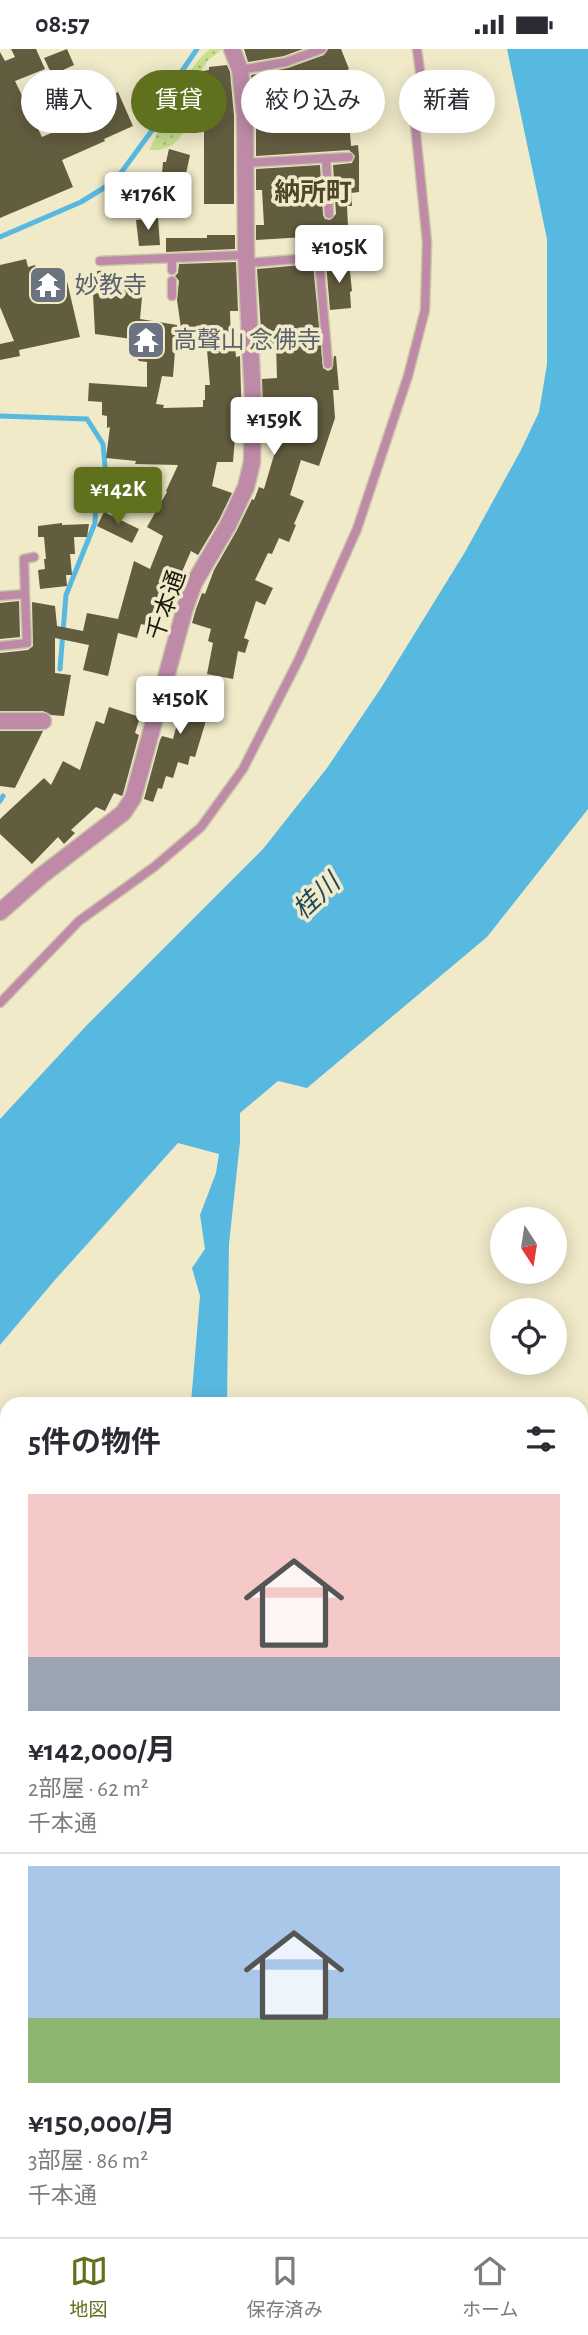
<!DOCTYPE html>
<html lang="ja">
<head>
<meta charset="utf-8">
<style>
  body { margin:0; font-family:"Alegreya Sans","Noto Sans JP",sans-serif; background:#f2f2f3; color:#2b2b33; height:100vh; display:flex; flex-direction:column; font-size:26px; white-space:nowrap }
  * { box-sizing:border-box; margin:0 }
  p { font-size:23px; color:#7c7c81 }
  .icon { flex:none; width:38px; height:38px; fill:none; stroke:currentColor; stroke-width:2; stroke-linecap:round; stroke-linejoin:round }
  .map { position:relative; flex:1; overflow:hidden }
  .panel { position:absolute; left:0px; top:1348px; width:588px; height:842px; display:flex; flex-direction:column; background:#fff; border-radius:21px 21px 0 0; box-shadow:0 4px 18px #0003 }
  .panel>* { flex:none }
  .guide { position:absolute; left:21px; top:21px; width:546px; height:63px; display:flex; gap:14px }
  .needle { width:46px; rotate:168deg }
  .controls { position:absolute; left:490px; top:1158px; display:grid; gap:14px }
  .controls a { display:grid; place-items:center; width:77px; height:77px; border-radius:50%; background:#fff; box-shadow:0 4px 18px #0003; font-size:35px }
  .price { position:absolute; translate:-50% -60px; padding:0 16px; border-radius:7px; background:#fff; color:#222; font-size:23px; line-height:46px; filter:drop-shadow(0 2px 4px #0008) }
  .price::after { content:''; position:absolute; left:50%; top:42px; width:21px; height:16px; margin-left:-10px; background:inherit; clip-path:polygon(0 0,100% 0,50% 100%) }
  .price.selected { background:#60711e; color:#fff }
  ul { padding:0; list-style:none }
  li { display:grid; align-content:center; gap:14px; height:371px; padding:0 28px }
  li+li { border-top:2px solid #e1e1e2 }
  li span { display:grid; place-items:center; height:217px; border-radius:0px; color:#555 }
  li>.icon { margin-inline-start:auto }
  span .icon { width:126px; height:126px; fill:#fffc; stroke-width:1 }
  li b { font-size:30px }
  h2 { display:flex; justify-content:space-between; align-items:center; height:84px; padding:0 28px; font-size:30px }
  .chip { padding:0 24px; border-radius:32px; background:#fff; box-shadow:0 4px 18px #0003; font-size:24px; line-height:63px }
  .chip.selected { background:#60711e; color:#fff }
  .status { display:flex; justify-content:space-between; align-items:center; height:49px; padding:0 35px; background:#fff; direction:ltr }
  .status svg { height:19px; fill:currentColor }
  .tabs { display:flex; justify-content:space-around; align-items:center; height:98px; border-top:2px solid #e1e1e2; background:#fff; font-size:19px; color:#7c7c81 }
  .tabs a { display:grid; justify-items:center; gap:4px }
  .tabs .selected { color:#60711e }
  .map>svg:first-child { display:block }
</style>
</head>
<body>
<div class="status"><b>08:57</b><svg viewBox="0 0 49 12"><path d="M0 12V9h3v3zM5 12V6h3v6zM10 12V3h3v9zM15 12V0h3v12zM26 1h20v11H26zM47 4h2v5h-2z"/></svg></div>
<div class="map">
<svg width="588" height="2188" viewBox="0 0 588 2188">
  <defs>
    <pattern id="grass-dots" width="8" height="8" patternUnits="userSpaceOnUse" patternTransform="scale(1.75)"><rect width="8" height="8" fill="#c9e090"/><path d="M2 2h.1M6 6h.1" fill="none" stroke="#acc07b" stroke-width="1.8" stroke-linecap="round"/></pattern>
  </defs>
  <rect width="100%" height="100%" fill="#f0eac9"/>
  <!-- grass -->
  <path fill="url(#grass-dots)" d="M210 0H223L208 11 186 46 182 68 185 82C175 96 167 102 149 101 165 71 184 20 210 0Z"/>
  <!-- water -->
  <path fill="#58b9e0" d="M507 0H588V760L487 888 307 1039 278 1032 240 1064V1093L229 1195 227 1354H191L200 1247 192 1219 205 1200 200 1166 216 1124 219 1105 178 1094 54 1232 0 1296V1070L86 977 263 800 327 719 381 639 465 503 521 401 539 363 547 315V190Z"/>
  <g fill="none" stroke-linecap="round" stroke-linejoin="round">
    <!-- stream -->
    <path stroke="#58b9e0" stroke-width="5" d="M0 188 81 153 115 132 153 80 169 41 197 0
      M0 367 87 370 103 395 107 438 105 444 96 453 95 474 66 546 60 620
      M0 752 3 747
      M581 1775 588 1781"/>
  </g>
  <!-- building -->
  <path fill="#635d40" d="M11 0H36L45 20 15 32 42 88 65 78 61 68 118 43 133 77 104 90 105 92 62 111 73 138 0 169V3L5 12 15 8Z
    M67 0 74 16 52 26 44 9Z
    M244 0H303L284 7 248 13Z
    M328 0H341L349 20 345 22 354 44 347 47 351 97 358 96 359 107V143L351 144 352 157H347L349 199 306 203 305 188 256 191V176H264L262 141H256V120L320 116 323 166 325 170 330 171 336 165 333 116 352 114 355 107 349 101 256 107V66L251 26 288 19 324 6Z
    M227 16 230 23 234 67V155H204V70L200 69 198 42H201V36L205 35 203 22 209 21V18Z
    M169 100 190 106 180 153 157 148V152L127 143 131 129 161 136 163 113H166Z
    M158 169 160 196 139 197 136 171Z
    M207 186H235V200L166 203V189H207Z
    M26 210 28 218 35 216 41 234 66 228 80 288 19 301 20 307 0 311V295L14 292 0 258V216Z
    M236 213 238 262H230L231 297H235L236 308 240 307 242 376H236L233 413H217L212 437 232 444 219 471 198 506 191 502 178 532 183 535 177 551 159 542 151 569 147 568 145 576 141 575 137 589 118 584 108 627 83 621 89 596 55 589V624L71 626 64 667 51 666 43 662H0V604L28 601 33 597 32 553 55 557 57 577 83 582 87 564 118 570 134 512 150 520 163 487 147 478 167 443 166 442 178 416 135 415 136 412 106 409 110 378 107 379V367L102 366V353L88 352 89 334 147 338V313L139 312 137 309 130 306 132 290 95 285 93 245 98 244 97 222 113 221 114 227 127 226V235L143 237 140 270 177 276 173 328 162 327 156 355 164 356 163 359 203 358V351H205V336H210L206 289H201L200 278 181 279 177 251 179 232 175 227 178 224 179 215Z
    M349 213 352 242 350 243 351 259 330 261 326 214Z
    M313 215 323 319 328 322 332 320 334 307H336L339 341H333L335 369 319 417 301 411 290 446 304 452 294 475 296 476 289 493 279 489 272 505 268 504 255 531 273 539 265 556 256 552 244 589 249 591 245 604 238 602 233 630 207 625 213 594 208 592 211 580 192 574 196 560 202 544 205 545 214 521 237 481 252 450 254 451 259 438 264 440 279 389 264 392 262 330 277 329 276 296 262 297 257 220Z
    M104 463 139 480 132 494 97 477Z
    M62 474V476L89 475 87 488H74L75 505H70L72 526H66L67 537 40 540 38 521 45 520 44 510H46L44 488H38V477Z
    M19 552 20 588 0 590V554Z
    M180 631 211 640 204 664 208 665 195 708 190 707 188 716 178 713 173 729 166 727 162 740 158 739 153 753 144 750 160 691 162 687 173 690 183 653 174 651Z
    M109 658 140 668 135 684 139 686 123 745 122 747 114 744 105 762 96 758 71 781 75 784 64 795 58 788 32 815 0 785V770L44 729 51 736 63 712 80 721 96 672 104 675Z
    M0 682H43L15 739 0 737Z"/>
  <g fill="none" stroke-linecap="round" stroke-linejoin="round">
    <defs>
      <path id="service" d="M240 21 286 13 322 0
        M326 109 329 165
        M245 114 349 108
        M172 209V221
        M319 210 328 315
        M100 212 246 206
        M247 214 349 206
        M172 232V247
        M25 545 24 510 34 508
        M0 547 25 545 27 594 0 597
        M0 954 79 872 154 818 201 778 243 720 299 610 357 480 408 327 425 261 427 193 415 75 421 30 417 0
        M581 1440 588 1425
        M78 2188 81 2182"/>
      <path id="minor" d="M0 672H43
        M0 863 41 827 123 764 133 749 185 559 194 534 228 476 246 438 252 413 253 352 246 206 245 66 240 21 232 0
        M581 1720 588 1712
        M581 1837 588 1843
        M581 2023 588 2020
        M581 2157H588
        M205 2188 208 2182
        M327 2188V2182
        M435 2188V2182"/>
      <path id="tertiary" d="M581 1942 588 1947"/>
      <path id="secondary" d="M581 1658 588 1649
        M123 2188 127 2182"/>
    </defs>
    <!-- service casing -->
    <use href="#service" stroke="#cac5a7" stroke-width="11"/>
    <!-- minor casing -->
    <use href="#minor" stroke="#cac5a7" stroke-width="19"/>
    <!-- tertiary casing -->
    <use href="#tertiary" stroke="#cac5a7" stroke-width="21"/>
    <!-- secondary casing -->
    <use href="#secondary" stroke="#cac5a7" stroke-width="21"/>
    <!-- service -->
    <use href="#service" stroke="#be8aa8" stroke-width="8"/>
    <!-- minor -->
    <use href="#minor" stroke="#be8aa8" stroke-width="16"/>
    <!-- tertiary -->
    <use href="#tertiary" stroke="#be8aa8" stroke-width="18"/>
    <!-- secondary -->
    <use href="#secondary" stroke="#a55a89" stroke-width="18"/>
  </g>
  <!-- icons -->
  <defs>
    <symbol id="temple-square" viewBox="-11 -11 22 22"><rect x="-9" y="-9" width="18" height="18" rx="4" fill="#6b7280" stroke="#f0eac9"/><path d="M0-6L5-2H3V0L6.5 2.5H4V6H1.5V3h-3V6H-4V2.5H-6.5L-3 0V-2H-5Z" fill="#fff"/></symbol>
  </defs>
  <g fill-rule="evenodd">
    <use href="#temple-square" x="26" y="214" width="44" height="44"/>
    <use href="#temple-square" x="124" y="269" width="44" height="44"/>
  </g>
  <g text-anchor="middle" stroke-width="7" stroke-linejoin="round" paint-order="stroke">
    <!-- worship labels -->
    <g font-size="24" fill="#5b616d" stroke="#f0eac9" text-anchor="start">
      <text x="75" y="244">妙教寺</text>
      <text x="173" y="299">高聲山 念佛寺</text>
    </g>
    <!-- street labels -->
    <g font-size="24" fill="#1c1a0e" stroke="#f0eac9">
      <text transform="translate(166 556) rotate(-71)" y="8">千本通</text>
    </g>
    <!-- neighbourhood labels -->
    <g font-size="26" font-weight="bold" fill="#4c472b" stroke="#f0eac9">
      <text x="313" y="152">納所町</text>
    </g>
    <!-- water labels -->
    <g font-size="26" font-style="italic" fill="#1e495a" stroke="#f0eac9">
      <text transform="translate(316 847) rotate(-43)" y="9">桂川</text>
    </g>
  </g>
</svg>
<div class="controls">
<a><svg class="needle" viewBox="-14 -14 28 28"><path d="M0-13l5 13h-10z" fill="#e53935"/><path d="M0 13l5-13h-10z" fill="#7c7c81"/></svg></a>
<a><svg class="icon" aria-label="locate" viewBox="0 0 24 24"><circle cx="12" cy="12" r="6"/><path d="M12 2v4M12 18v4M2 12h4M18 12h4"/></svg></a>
</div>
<b class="price" style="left:148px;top:183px">¥176K</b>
<b class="price" style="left:339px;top:236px">¥105K</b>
<b class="price" style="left:274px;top:408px">¥159K</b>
<b class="price selected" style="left:118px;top:478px">¥142K</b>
<b class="price" style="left:180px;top:687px">¥150K</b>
<div class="guide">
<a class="chip">購入</a>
<a class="chip selected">賃貸</a>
<a class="chip">絞り込み</a>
<a class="chip">新着</a>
</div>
<section class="panel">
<h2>5件の物件<svg class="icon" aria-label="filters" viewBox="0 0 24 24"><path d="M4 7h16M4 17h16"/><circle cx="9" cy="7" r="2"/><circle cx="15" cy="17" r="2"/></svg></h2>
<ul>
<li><span style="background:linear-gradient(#f6c9c9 75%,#9aa5b1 0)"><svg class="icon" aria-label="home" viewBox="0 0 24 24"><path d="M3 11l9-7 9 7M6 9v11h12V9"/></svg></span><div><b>¥142,000/月</b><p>2部屋 · 62 m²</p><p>千本通</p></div></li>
<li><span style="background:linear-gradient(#a9c7e8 70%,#8fb573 0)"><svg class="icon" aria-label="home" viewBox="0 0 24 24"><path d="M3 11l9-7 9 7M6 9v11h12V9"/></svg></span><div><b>¥150,000/月</b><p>3部屋 · 86 m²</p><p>千本通</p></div></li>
</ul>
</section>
</div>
<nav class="tabs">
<a class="selected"><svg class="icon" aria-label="map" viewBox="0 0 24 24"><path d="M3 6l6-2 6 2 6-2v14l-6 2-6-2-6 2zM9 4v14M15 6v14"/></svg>地図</a>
<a><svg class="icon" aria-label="saved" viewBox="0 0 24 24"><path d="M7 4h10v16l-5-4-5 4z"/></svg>保存済み</a>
<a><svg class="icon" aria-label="home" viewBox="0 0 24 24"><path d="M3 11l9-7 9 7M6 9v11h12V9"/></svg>ホーム</a>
</nav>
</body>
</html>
